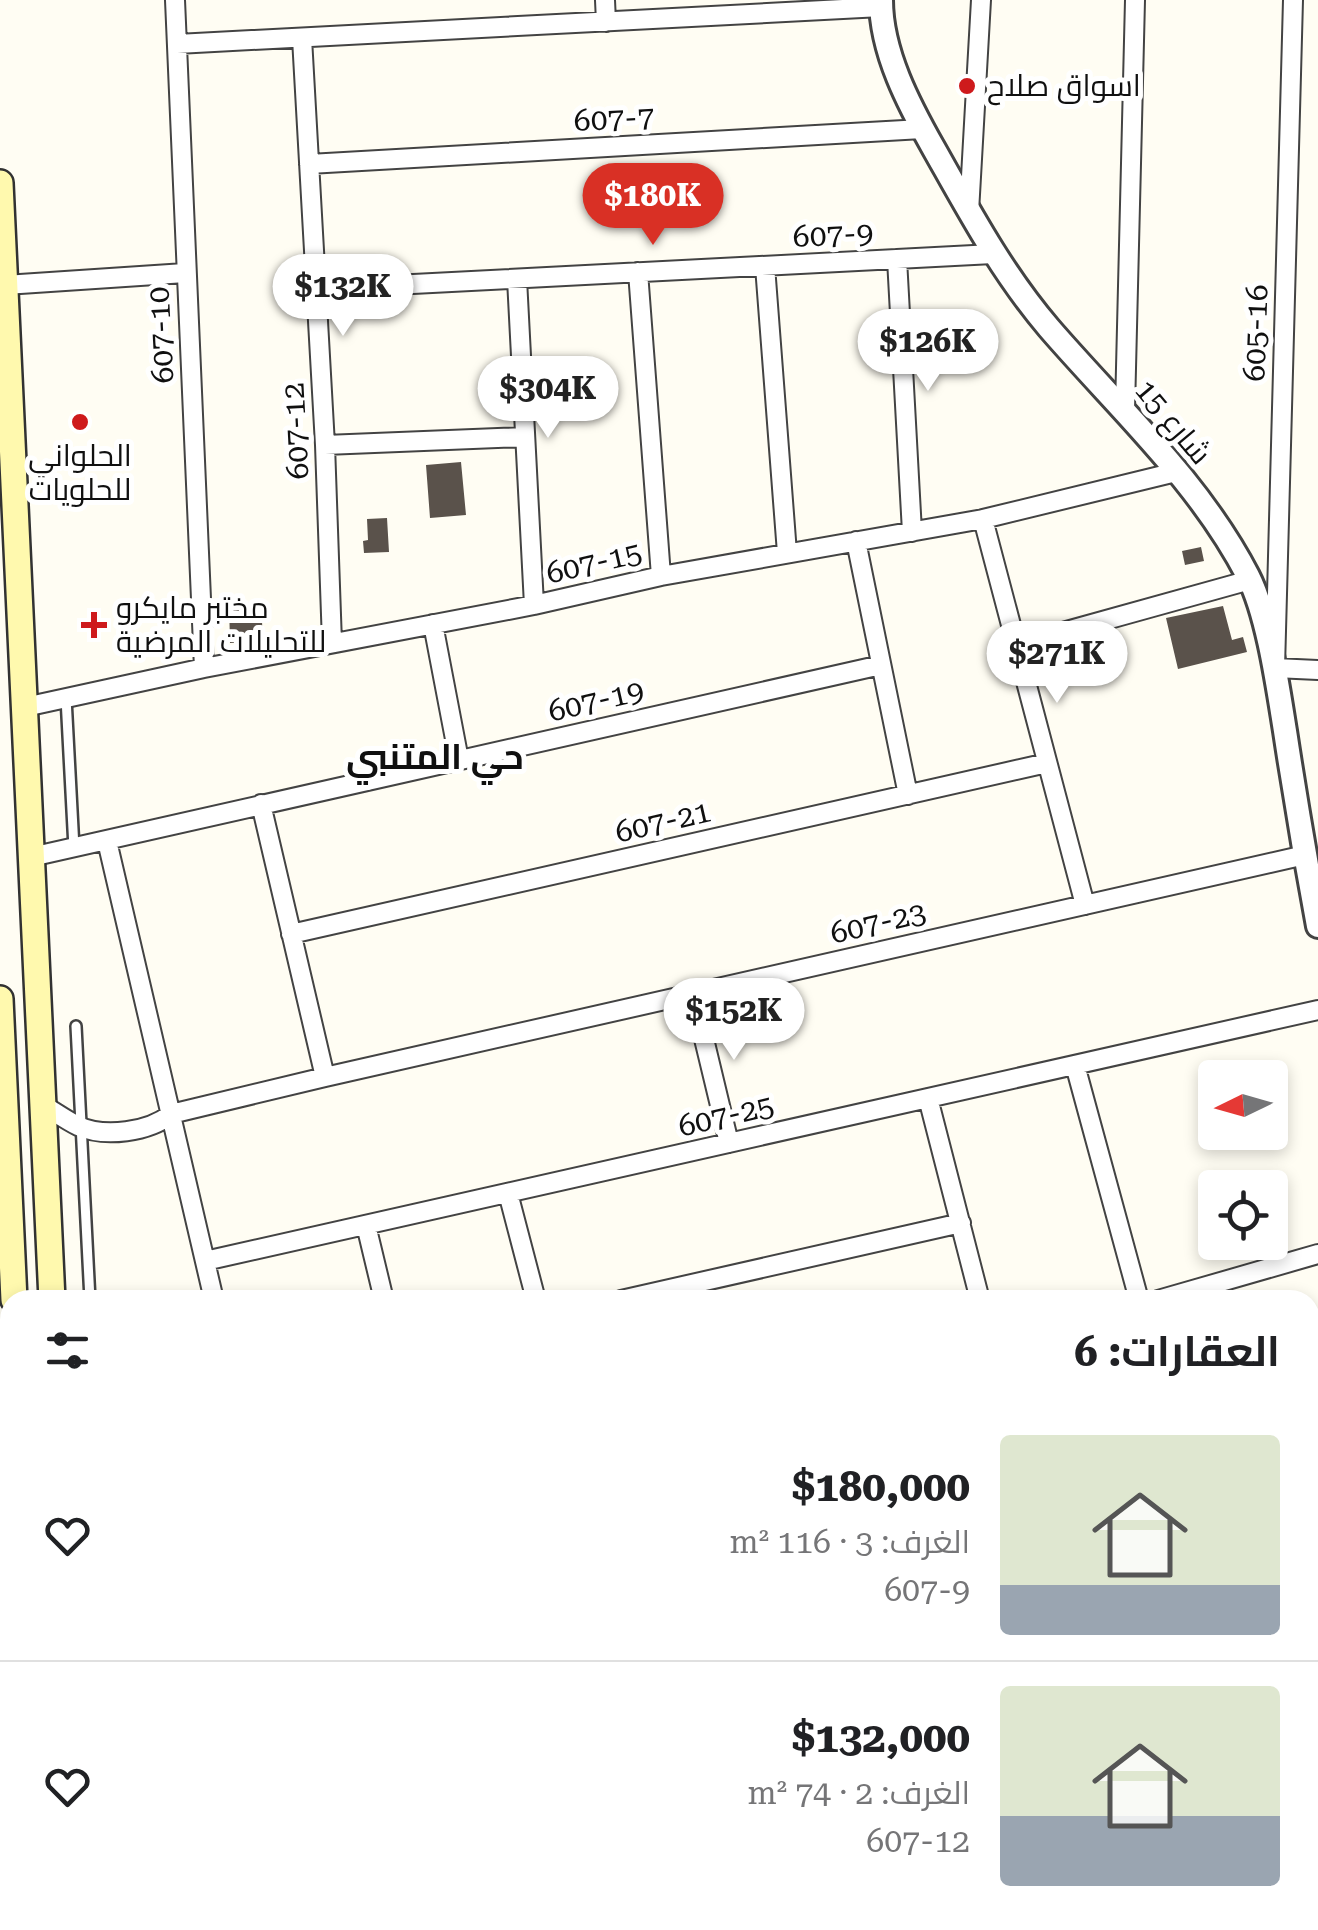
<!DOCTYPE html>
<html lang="ar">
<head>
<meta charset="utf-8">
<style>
  body { margin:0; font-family:"Roboto Serif",Cairo,serif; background:#f6f6f6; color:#202124; direction:rtl; height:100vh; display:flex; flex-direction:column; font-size:38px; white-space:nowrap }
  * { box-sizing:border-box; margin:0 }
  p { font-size:32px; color:#757577 }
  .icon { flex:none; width:55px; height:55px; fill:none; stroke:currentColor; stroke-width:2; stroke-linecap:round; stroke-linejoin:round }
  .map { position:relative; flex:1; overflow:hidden; direction:ltr }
  .side { position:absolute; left:0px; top:1290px; width:1320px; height:640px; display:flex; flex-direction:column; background:#fff; border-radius:30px 30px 0 0; box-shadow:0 5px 15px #0003; direction:rtl }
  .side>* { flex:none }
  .needle { width:65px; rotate:265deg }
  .tools { position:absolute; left:1198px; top:1060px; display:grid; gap:20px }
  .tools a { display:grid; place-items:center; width:90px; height:90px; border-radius:10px; background:#fff; box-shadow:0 5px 15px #0003; font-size:50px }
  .price { position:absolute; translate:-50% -85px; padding:0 22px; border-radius:35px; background:#fff; color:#222; font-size:32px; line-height:65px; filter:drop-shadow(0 2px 5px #0008) }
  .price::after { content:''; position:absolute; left:50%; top:60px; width:30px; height:22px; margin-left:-15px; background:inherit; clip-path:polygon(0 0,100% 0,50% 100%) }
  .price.selected { background:#d93025; color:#fff }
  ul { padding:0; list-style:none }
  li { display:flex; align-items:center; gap:30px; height:250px; padding:0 40px }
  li+li { border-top:2px solid #e0e0e0 }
  li span { display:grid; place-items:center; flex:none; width:280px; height:200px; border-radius:10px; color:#555 }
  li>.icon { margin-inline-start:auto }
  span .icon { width:120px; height:120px; fill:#fffc; stroke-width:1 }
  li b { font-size:42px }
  h2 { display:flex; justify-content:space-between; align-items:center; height:120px; padding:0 40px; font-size:42px }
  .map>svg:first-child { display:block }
</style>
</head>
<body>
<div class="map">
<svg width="1318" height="1930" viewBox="0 0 1318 1930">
  <rect width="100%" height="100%" fill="#fffdf3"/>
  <!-- building -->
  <path fill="#5a524b" d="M461 462 466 515 430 518 426 465Z
    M387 518 389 552 364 553 363 541 368 540 367 519Z
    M1201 547 1204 561 1185 565 1182 551Z
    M261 602 263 641 230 643 229 603Z
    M1223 606 1232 640 1243 637 1247 652 1178 669 1166 618Z"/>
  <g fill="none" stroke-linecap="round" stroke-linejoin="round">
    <defs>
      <path id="service" d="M66 698 74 848
        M76 1026 90 1300
        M124 1920 125 1930"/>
      <path id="minor" d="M175 0 204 668
        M605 0 606 22
        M1293 0 1275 668 1318 670
        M302 38 325 445 332 643
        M177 44 881 7
        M309 164 922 129
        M969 212 981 0
        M897 259 912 532
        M765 266 787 553
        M638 272 661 576
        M517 279 534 605
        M5 285 185 273
        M316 289 993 254
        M1125 409 1135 0
        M325 445 524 437
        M983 519 1085 905
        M856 541 908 795
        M433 624 459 760
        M1016 645 1250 580
        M25 707 204 668 534 605 661 576 983 519 1176 472
        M261 804 325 1077
        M107 841 214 1300
        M31 857 881 665
        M291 934 1047 763
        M693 993 729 1143
        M1075 1065 1139 1300
        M928 1098 980 1300
        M43 1105C55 1112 66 1120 78 1126 105 1138 149 1132 171 1114L325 1077 1305 855
        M508 1193 536 1300
        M366 1225 384 1300
        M205 1261 1318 1010
        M621 1300 961 1223
        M1158 1300 1318 1254
        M1310 1413 1318 1411
        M1310 1571 1318 1569
        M0 1653 10 1863
        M1310 1748 1318 1746
        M1310 1891 1318 1889
        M13 1920V1930
        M359 1920 362 1930
        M521 1920 523 1930
        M727 1920 730 1930
        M211 1930 254 1920
        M550 1930 592 1920
        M1146 1930 1185 1920"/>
      <path id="tertiary" d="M881 0C881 52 909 105 934 149 969 211 1002 273 1049 328 1118 408 1199 481 1248 576 1268 615 1278 688 1285 731 1295 797 1306 862 1318 926"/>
      <path id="secondary" d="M0 183 52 1300
        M0 999 14 1300
        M43 1920V1930
        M81 1920 82 1930"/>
    </defs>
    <!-- service casing -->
    <use href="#service" stroke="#434343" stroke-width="14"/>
    <!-- minor casing -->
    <use href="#minor" stroke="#434343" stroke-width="22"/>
    <!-- tertiary casing -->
    <use href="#tertiary" stroke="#434343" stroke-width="28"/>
    <!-- secondary casing -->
    <use href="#secondary" stroke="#323232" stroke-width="30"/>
    <!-- service -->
    <use href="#service" stroke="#fff" stroke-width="9"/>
    <!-- minor -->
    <use href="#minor" stroke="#fff" stroke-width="18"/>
    <!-- tertiary -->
    <use href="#tertiary" stroke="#fff" stroke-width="22"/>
    <!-- secondary -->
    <use href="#secondary" stroke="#fff9ae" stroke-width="25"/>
  </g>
  <!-- markers -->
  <g fill="#ce1a1c" stroke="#fff" stroke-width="4">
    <circle cx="967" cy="86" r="10"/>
    <circle cx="80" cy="422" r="10"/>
    <path d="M89 610h10v10h10v10h-10v10h-10v-10h-10v-10h10z"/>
  </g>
  <g text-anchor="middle" stroke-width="10" stroke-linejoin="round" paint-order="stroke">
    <!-- poi labels -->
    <g font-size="30" fill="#101010" stroke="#fff" text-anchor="start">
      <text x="987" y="96">اسواق صلاح</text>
      <text x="80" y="466" text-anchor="middle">الحلواني<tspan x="80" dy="34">للحلويات</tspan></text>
      <text x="116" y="618">مختبر مايكرو<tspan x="116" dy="34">للتحليلات المرضية</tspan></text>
    </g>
    <!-- street labels -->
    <g font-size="30" fill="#101010" stroke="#fff">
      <text transform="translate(614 119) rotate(-3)" y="10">607-7</text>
      <text transform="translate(833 235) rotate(-3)" y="10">607-9</text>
      <text transform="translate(1256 333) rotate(-88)" y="10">605-16</text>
      <text transform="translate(161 335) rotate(-93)" y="10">607-10</text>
      <text transform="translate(1173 422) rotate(50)" y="10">شارع 15</text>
      <text transform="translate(296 431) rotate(-93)" y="10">607-12</text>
      <text transform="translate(594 563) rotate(-13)" y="10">607-15</text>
      <text transform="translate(596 701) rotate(-13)" y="10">607-19</text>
      <text transform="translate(663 822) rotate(-13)" y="10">607-21</text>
      <text transform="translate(878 923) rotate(-13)" y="10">607-23</text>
      <text transform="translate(726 1116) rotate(-13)" y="10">607-25</text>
    </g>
    <!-- quarter labels -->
    <g font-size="35" font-weight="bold" fill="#101010" stroke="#fff">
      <text x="435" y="769">حي المتنبي</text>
    </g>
  </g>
</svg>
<div class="tools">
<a><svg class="needle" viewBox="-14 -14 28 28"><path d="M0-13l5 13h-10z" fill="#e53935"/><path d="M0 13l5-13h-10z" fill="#757577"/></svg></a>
<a><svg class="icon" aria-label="locate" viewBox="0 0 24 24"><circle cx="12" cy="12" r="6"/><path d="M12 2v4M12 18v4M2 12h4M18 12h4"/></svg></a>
</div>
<b class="price selected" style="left:653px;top:248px">$180K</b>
<b class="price" style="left:343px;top:339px">$132K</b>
<b class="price" style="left:928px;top:394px">$126K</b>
<b class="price" style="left:548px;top:441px">$304K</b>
<b class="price" style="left:1057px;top:706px">$271K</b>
<b class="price" style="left:734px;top:1063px">$152K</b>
<section class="side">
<h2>العقارات: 6<svg class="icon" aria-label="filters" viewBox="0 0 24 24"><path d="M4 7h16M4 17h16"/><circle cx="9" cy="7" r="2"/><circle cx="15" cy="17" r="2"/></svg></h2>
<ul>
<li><span style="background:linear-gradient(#dfe7d0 75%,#9aa5b1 0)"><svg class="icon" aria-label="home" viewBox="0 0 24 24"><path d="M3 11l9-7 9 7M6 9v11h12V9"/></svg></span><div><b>$180,000</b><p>الغرف: 3 · 116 m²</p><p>607-9</p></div><svg class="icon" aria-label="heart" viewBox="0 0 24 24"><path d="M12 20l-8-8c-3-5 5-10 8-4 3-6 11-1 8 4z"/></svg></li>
<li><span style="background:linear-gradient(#dfe7d0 65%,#9aa5b1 0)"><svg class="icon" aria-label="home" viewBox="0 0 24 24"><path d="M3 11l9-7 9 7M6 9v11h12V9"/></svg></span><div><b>$132,000</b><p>الغرف: 2 · 74 m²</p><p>607-12</p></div><svg class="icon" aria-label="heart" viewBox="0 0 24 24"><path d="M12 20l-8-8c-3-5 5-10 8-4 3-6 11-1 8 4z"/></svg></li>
</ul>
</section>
</div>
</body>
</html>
